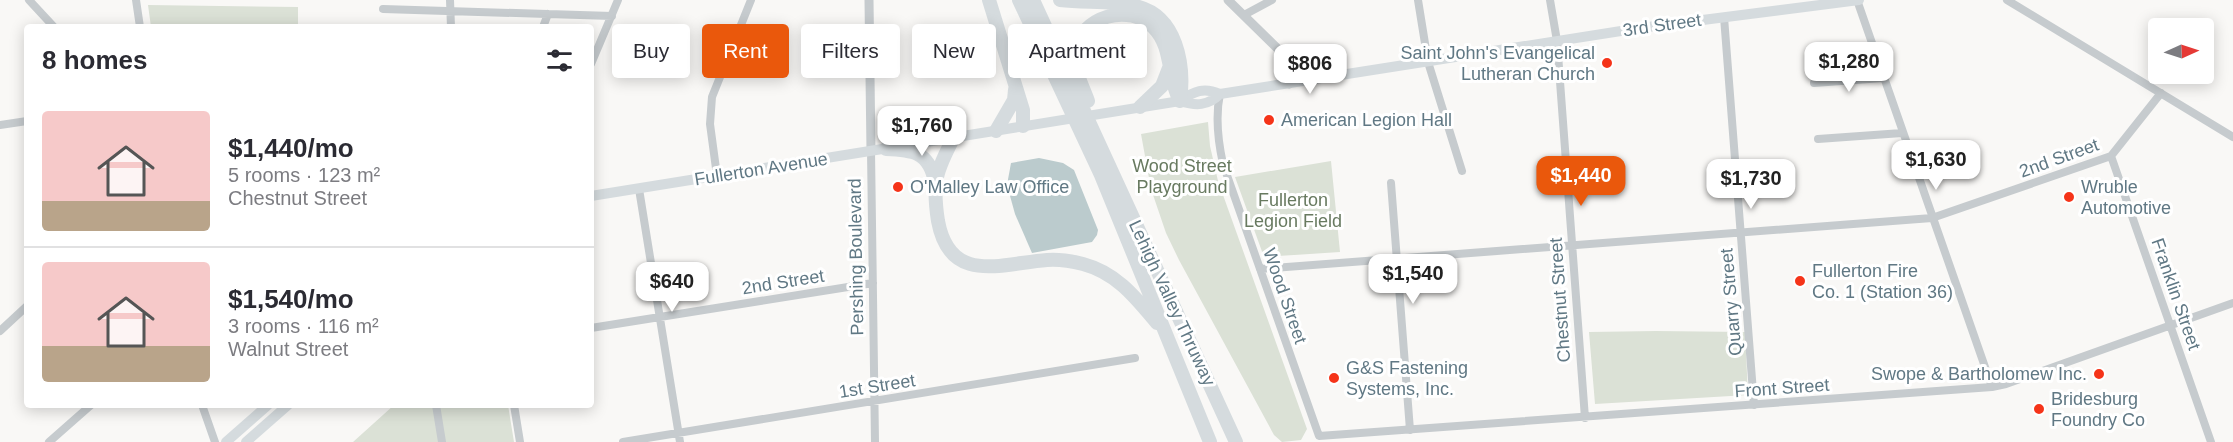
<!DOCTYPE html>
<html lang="en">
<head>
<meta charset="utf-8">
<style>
  body { margin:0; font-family:Arial,sans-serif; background:#f2f2f3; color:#2b2b33; height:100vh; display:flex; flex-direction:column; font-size:22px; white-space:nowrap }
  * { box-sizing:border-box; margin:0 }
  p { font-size:20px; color:#7c7c81 }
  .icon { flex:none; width:33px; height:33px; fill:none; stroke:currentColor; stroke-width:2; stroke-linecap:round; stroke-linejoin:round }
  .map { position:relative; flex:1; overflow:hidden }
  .drawer { position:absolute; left:24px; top:24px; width:570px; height:384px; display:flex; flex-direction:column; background:#fff; border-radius:6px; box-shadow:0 3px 15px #0003 }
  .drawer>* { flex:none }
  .guide { position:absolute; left:612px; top:24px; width:570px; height:54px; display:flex; gap:12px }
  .needle { width:39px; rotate:87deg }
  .fabs { position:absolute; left:2148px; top:18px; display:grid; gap:12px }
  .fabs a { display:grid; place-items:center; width:66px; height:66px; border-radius:6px; background:#fff; box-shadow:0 3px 15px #0003; font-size:30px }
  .price { position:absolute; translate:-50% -51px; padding:0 14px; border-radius:12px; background:#fff; color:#222; font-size:20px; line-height:39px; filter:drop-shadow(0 2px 3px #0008) }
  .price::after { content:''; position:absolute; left:50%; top:36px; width:18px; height:14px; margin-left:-9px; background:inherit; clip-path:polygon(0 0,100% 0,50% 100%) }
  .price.on { background:#ea580c; color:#fff }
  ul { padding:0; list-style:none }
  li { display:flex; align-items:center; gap:18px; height:150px; padding:0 18px }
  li+li { border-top:2px solid #e1e1e2 }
  li span { display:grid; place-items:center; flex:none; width:168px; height:120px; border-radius:6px; color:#555 }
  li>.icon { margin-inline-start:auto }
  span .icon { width:72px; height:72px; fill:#fffc; stroke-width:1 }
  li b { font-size:26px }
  h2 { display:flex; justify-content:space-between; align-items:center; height:72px; padding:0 18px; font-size:26px }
  .chip { padding:0 21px; border-radius:6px; background:#fff; box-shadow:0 3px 15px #0003; font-size:21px; line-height:54px }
  .chip.on { background:#ea580c; color:#fff }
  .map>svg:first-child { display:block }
</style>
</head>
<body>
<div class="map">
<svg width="2233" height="442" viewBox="0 0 2233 442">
  <rect width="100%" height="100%" fill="#f9f8f6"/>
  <!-- green -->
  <path fill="#dbe1d6" d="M148 5 298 7V27H151Z
    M1208 122 1210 146 1218 181 1307 429 1301 440 1282 442 1274 435 1179 260 1166 233 1151 189 1141 134Z
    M1331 161 1340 252 1264 257 1235 177Z
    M1656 331 1745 332 1748 395 1595 404 1589 332Z
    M394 405H508L514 442H353Z"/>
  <!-- water -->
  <path fill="#bbcbcd" d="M1039 158 1063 163 1074 170 1098 230 1097 235 1092 242 1032 253 1015 214 1007 185 1011 163Z"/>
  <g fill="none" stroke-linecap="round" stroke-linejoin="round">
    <!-- minor -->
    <path stroke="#c6cbce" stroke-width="8" d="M29 0 54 27
      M136 0 140 27
      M450 0 451 27
      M1418 0 1428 62 1462 171
      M1550 0 1557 41 1585 418
      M1857 0 1992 387
      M2007 0 2233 137
      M383 9 612 16
      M1244 15 1272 0
      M1724 17 1754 405
      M543 27 548 14
      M591 64 618 0
      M1814 83 1883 78
      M1220 94C1215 117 1218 141 1223 164L1319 436 1992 387 2006 384 2233 303
      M0 125 27 121
      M1818 139 1902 133
      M871 151 875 442
      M2111 156 2211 442
      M717 176 710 124 712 97 751 0
      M1391 183 1410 430
      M639 189 680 442
      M1260 269 1932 218 2111 156 2161 93
      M591 328 873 283
      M0 331 27 306
      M202 405 215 442
      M436 405 442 442
      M514 405 520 442
      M49 442 91 405
      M623 442 1135 358"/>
    <!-- tertiary -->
    <path stroke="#c6cbce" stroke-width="9" d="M869 0 871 151
      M1228 0 1279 50 1284 61 1289 84
      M1280 50 1314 74 1324 78"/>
    <!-- secondary -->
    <path stroke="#d5dbde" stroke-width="10" d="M1180 101C1194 91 1204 87 1220 94L1640 28 1859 0
      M591 196 1180 101C1196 106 1208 106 1220 94
      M226 442 268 405
      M246 442 288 405"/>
    <!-- motorway -->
    <path stroke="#d5dbde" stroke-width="14" d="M989 0 1023 110V126
      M1019 0 1101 175 1210 442
      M1033 0 1236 442
      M1060 0C1085 3 1111 0 1135 6 1177 15 1185 65 1180 101
      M1088 101C1083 87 1073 69 1075 53 1079 16 1130 2 1154 28 1173 47 1167 78 1180 101
      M1140 107 1162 86 1169 68
      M996 131 1014 100 1015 90
      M954 137C936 171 932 182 938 221 950 286 1003 263 1047 260 1059 259 1071 261 1083 264 1117 273 1136 298 1157 323
      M886 149C912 150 929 151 935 182"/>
  </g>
  <!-- markers -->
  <g fill="#f53419" stroke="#fff" stroke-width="2">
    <circle cx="1607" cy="63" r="6"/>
    <circle cx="1269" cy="120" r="6"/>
    <circle cx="898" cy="187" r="6"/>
    <circle cx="2069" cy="197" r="6"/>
    <circle cx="1800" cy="281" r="6"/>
    <circle cx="2099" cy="374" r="6"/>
    <circle cx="1334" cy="378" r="6"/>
    <circle cx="2039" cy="409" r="6"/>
  </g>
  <g text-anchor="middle" stroke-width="6" stroke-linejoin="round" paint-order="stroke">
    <!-- street labels -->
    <g font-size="18" fill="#607884" stroke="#fff">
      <text transform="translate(1662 25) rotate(-8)" y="6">3rd Street</text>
      <text transform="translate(2059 158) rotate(-20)" y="6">2nd Street</text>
      <text transform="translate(761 169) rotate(-9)" y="6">Fullerton Avenue</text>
      <text transform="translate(856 257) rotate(-91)" y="6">Pershing Boulevard</text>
      <text transform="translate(783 282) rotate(-9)" y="6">2nd Street</text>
      <text transform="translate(2176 294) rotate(71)" y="6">Franklin Street</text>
      <text transform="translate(1285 296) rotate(71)" y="6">Wood Street</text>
      <text transform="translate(1560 300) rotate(-94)" y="6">Chestnut Street</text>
      <text transform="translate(1731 302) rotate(-95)" y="6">Quarry Street</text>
      <text transform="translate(1172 303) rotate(65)" y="6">Lehigh Valley Thruway</text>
      <text transform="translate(877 386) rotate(-9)" y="6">1st Street</text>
      <text transform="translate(1782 388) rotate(-4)" y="6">Front Street</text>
    </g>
    <!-- poi labels -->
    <g font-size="18" fill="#607884" stroke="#fff" text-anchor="start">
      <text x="1595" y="59" text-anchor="end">Saint John's Evangelical<tspan x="1595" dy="21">Lutheran Church</tspan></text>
      <text x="1281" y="126">American Legion Hall</text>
      <text x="910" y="193">O'Malley Law Office</text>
      <text x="2081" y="193">Wruble<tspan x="2081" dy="21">Automotive</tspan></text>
      <text x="1812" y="277">Fullerton Fire<tspan x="1812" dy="21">Co. 1 (Station 36)</tspan></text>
      <text x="1346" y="374">G&amp;S Fastening<tspan x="1346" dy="21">Systems, Inc.</tspan></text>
      <text x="2087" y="380" text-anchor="end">Swope &amp; Bartholomew Inc.</text>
      <text x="2051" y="405">Bridesburg<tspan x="2051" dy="21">Foundry Co</tspan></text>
    </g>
    <!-- park labels -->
    <g font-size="18" fill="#687a60" stroke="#fff">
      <text x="1182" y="172">Wood Street<tspan x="1182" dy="21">Playground</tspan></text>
      <text x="1293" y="206">Fullerton<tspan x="1293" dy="21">Legion Field</tspan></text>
    </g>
  </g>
</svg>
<div class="fabs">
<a><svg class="needle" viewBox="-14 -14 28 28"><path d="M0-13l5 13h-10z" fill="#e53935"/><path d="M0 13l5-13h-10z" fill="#7c7c81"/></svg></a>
</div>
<b class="price" style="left:1849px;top:93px">$1,280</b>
<b class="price" style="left:1310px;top:95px">$806</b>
<b class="price" style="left:922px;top:157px">$1,760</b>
<b class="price" style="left:1936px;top:191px">$1,630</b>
<b class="price on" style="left:1581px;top:207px">$1,440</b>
<b class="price" style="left:1751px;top:210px">$1,730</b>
<b class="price" style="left:1413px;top:305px">$1,540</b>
<b class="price" style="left:672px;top:313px">$640</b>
<div class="guide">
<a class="chip">Buy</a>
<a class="chip on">Rent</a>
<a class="chip">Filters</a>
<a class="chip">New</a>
<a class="chip">Apartment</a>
</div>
<section class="drawer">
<h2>8 homes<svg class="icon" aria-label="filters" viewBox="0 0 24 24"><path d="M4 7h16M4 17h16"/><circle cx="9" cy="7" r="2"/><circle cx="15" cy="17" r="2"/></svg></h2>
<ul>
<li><span style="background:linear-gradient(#f6c9c9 75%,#b9a48a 0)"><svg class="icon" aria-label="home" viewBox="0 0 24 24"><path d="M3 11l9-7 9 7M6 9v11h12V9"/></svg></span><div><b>$1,440/mo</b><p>5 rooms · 123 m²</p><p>Chestnut Street</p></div></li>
<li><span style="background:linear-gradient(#f6c9c9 70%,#b9a48a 0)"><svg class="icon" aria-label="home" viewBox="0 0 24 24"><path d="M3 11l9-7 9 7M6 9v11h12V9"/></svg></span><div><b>$1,540/mo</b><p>3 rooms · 116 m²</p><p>Walnut Street</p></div></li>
</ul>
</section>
</div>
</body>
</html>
